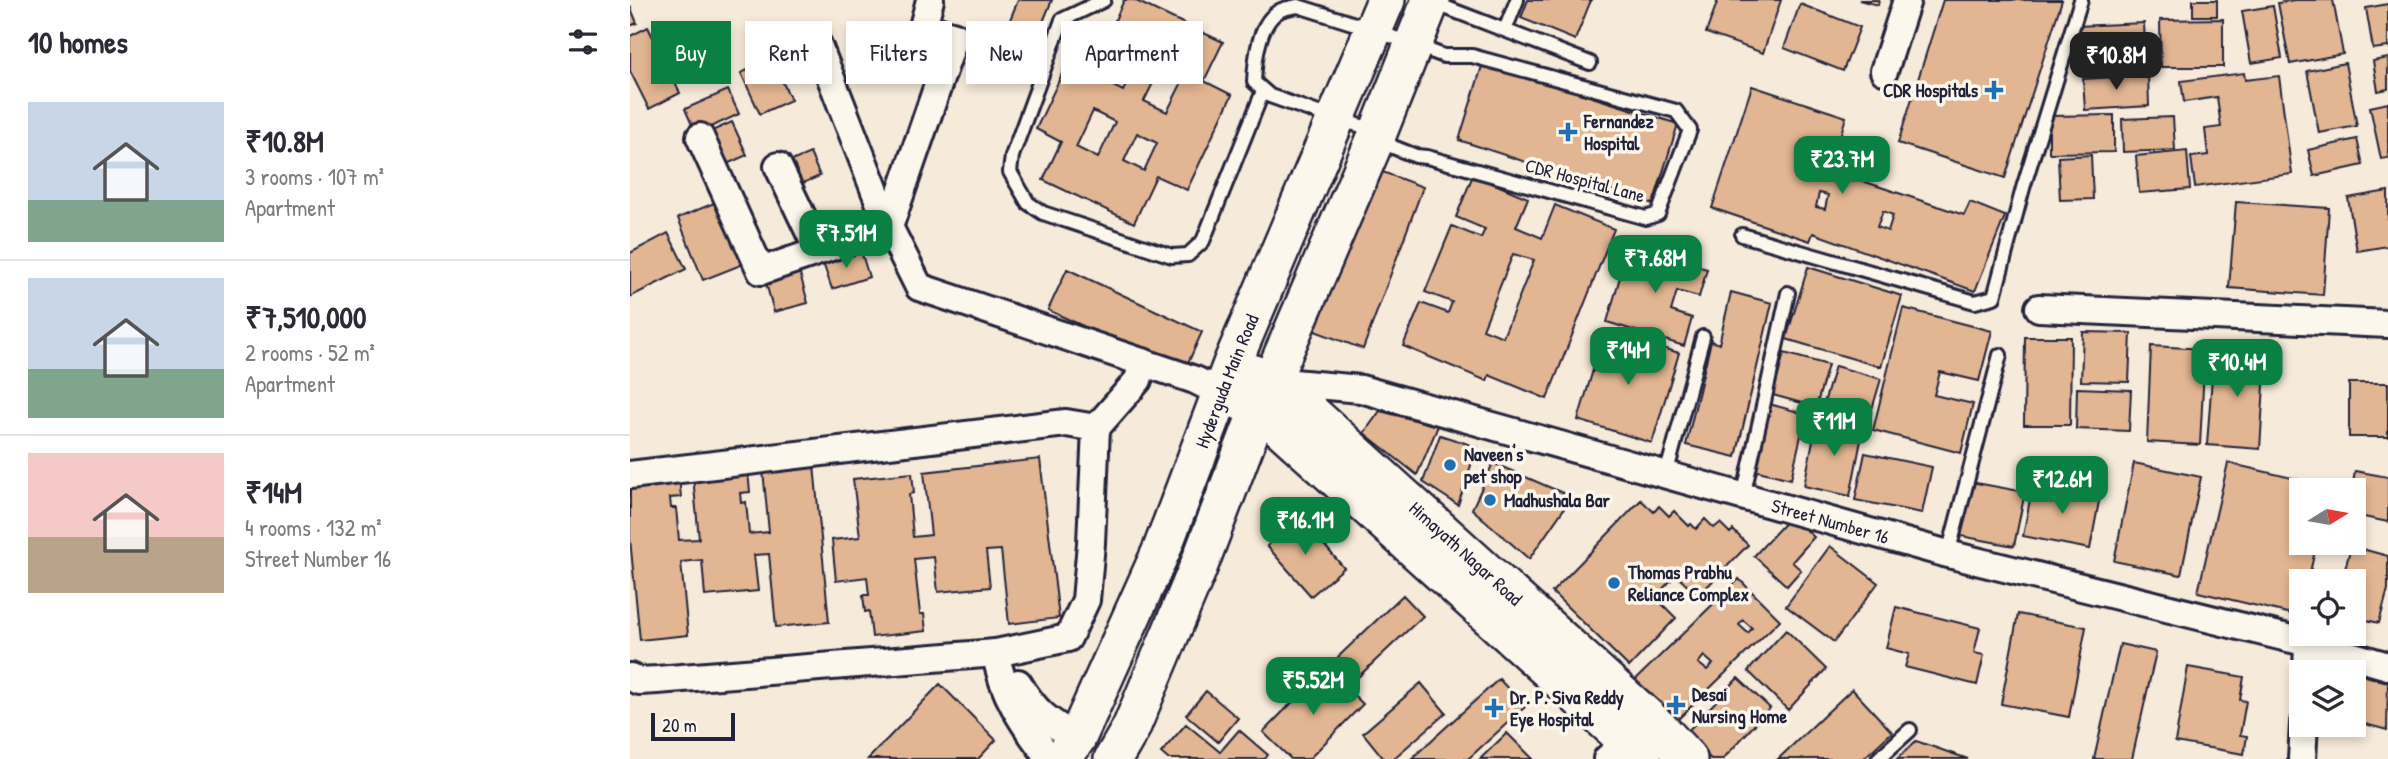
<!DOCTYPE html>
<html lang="en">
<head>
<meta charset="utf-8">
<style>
  body { margin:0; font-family:"Patrick Hand",sans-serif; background:#f7f7f7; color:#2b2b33; height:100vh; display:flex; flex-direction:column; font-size:26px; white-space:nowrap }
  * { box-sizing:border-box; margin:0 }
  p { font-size:23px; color:#7c7c81 }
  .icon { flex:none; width:38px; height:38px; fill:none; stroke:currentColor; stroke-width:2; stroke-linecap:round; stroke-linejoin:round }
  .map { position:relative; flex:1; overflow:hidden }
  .sheet { display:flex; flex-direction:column; background:#fff; width:630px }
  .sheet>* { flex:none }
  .hud { position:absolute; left:21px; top:21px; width:665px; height:63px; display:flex; gap:14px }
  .needle { width:46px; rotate:79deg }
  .buttons { position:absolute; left:1659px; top:478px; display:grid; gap:14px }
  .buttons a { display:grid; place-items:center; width:77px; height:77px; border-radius:0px; background:#fff; box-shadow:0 4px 10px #0003; font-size:35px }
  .scale { position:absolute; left:21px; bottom:18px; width:84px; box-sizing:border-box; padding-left:7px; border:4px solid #22223b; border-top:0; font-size:19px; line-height:24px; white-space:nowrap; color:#22223b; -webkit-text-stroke:5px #fbf7ec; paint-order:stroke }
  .price { position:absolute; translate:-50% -60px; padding:0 16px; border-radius:14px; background:#0b8043; color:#fff; font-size:23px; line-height:46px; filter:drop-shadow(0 2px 4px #0008) }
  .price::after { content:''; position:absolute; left:50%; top:42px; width:21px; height:16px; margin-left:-10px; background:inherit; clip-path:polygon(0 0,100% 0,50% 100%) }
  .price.current { background:#222; color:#fff }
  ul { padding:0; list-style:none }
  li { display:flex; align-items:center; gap:21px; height:175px; padding:0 28px }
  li+li { border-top:2px solid #e1e1e2 }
  li span { display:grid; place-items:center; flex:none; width:196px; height:140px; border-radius:0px; color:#555 }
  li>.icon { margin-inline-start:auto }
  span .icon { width:84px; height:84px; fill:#fffc; stroke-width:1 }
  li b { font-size:30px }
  h2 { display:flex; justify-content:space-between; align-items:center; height:84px; padding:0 28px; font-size:30px }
  .chip { padding:0 24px; border-radius:0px; background:#fff; box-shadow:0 4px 10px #0003; font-size:24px; line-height:63px }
  .chip.current { background:#0b8043; color:#fff }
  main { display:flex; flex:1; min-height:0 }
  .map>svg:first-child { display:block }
</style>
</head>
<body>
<main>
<section class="sheet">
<h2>10 homes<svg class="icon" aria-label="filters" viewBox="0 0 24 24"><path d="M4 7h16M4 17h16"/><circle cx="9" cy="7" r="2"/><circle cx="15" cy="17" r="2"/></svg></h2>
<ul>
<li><span style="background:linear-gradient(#c9d6e8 70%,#7fa58c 0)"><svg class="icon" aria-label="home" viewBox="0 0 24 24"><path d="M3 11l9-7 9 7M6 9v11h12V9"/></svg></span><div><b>₹10.8M</b><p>3 rooms · 107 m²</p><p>Apartment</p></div></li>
<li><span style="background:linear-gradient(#c9d6e8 65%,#7fa58c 0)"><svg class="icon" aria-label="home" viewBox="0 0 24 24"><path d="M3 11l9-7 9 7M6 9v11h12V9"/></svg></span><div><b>₹7,510,000</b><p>2 rooms · 52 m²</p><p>Apartment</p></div></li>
<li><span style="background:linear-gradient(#f6c9c9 60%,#b9a48a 0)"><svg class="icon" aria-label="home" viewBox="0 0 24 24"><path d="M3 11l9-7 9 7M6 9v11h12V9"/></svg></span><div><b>₹14M</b><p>4 rooms · 132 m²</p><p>Street Number 16</p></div></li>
</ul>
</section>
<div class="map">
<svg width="1758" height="759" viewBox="0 0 1758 759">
  <rect width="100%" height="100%" fill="#f6eada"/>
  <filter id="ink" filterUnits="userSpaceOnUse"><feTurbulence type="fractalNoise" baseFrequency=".0143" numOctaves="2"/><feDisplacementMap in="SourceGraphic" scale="14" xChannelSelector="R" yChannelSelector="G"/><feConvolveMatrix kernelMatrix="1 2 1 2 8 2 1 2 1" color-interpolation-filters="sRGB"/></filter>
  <g filter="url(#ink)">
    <!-- building -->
    <path fill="#e2b692" stroke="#22223b" stroke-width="2" fill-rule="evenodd" d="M388 0H422L389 81 360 69Z
      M494 0H504L593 42 574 81 602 95 557 190 526 176 504 223 413 180 431 142 406 129 453 29 476 40ZM491 53 508 61 493 91 477 83ZM530 69 553 80 537 112 514 101ZM463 111 485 122 468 158 446 147ZM507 133 527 143 514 171 494 161Z
      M898 0H961L945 40 891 18Z
      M1088 0H1151L1133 53 1076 33Z
      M1229 0H1249L1248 5Z
      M1313 0H1432L1375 178 1268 143Z
      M1563 0H1587V16H1563Z
      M1664 0H1703L1713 54 1660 64 1648 3Z
      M1170 4 1230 27 1213 71 1154 48Z
      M1758 4V47L1743 49 1736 8Z
      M0 6 7 23 0 26Z
      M1643 6 1652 58 1621 63 1612 11Z
      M1593 19V67H1531L1530 20Z
      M1514 23 1516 69 1450 72 1447 26Z
      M18 27 50 93 19 109 0 71V36Z
      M1758 58V89L1748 91 1743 61Z
      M142 59 161 100 130 114 111 73Z
      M853 63 1048 124 1023 204 829 140Z
      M1715 63 1727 126 1689 133 1677 71Z
      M1614 73 1615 80 1649 76 1662 174 1565 187 1561 157 1578 155 1575 129 1591 127 1587 97 1554 102 1551 81Z
      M1518 75 1519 106 1455 110 1453 79Z
      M1122 86 1216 117 1200 170 1334 215 1340 202 1375 216 1345 291 1183 233 1180 241 1082 208ZM1189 193 1198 195 1195 209 1186 207ZM1253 211 1263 215 1258 231 1247 227Z
      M98 90 109 114 66 134 55 109Z
      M1758 103V158L1751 159 1740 107Z
      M1484 115V152L1419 153V116Z
      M1543 117 1545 150 1493 152 1492 119Z
      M102 122 117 155 88 168 73 135Z
      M1727 139 1733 165 1684 176 1678 150Z
      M1557 151 1560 189 1509 193 1506 156Z
      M180 153 190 176 166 186 157 163Z
      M1461 155 1463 199 1430 200 1428 157Z
      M742 168 793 187 733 349 682 330Z
      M843 175 898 198 886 227 912 238 925 205 984 229 917 399 859 375 857 381 773 346 791 303 818 313 822 302 795 292 822 226 851 238 855 229 826 217ZM883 254 904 260 873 337 853 329Z
      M1758 191V246L1727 251 1718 198Z
      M96 198 121 261 73 280 48 218Z
      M1606 202 1699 208 1693 295 1599 288Z
      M38 233 56 269 0 297V253Z
      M999 246 1077 269 1069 297 1047 291 1041 311 1062 318 1054 346 977 322Z
      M231 251 239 277 202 289 193 263Z
      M167 263 178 303 144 312 133 272Z
      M1178 267 1272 296 1251 367 1156 339Z
      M437 269 572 332 554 372 418 310Z
      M1101 292 1142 303 1106 457 1056 445 1081 341 1089 344Z
      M1273 308 1362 331 1349 381 1310 372 1304 395 1343 404 1331 453 1243 430Z
      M975 330 1049 353 1022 443 948 420Z
      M1453 332 1501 333 1499 382 1451 381Z
      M1395 337H1441L1440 425H1394Z
      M1521 346 1575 349 1570 445 1517 442Z
      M1584 349 1636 352 1630 449 1577 445Z
      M1154 353 1198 365 1186 407 1143 395Z
      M1205 366 1251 379 1237 426 1191 413Z
      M1719 383H1758V437H1719Z
      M1447 388 1501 390 1499 431 1446 429Z
      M1139 404 1176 414 1161 479 1124 470Z
      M750 411 808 426 787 475 734 433Z
      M1187 420 1233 430 1220 496 1174 486Z
      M810 435 847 447 828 505 793 482Z
      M1235 453 1302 467 1292 513 1225 500Z
      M410 459 429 618 379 624 371 550 356 551 360 587 308 592 304 557 284 559 290 614H294L296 631 242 637 239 611 235 612 233 595H239L237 577 206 581 202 540 230 537 223 479 282 473 284 493 279 494 283 537 301 535 294 472Z
      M863 463 942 497 899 559 842 509Z
      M1504 463 1571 477 1551 575 1484 561Z
      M1598 463 1700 487 1699 490H1671V542H1687L1678 581H1671L1670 616 1568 592Z
      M184 465 199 622 146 627 139 554 124 555 128 591 75 596 72 560 51 562 58 635 10 640 0 539V482L49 478 51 497 40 498 41 508H46L49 540 69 539 63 477 118 472 120 492 110 493 111 503 116 502 119 534 139 532 133 470Z
      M1725 471 1758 477V522L1724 515V490H1722Z
      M1341 482 1395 492 1384 546 1331 536Z
      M1403 484 1470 496 1460 549 1393 536Z
      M1011 500 1024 512 1029 506 1039 516 1044 511 1059 526 1061 524 1066 529 1075 519 1084 528 1090 523 1100 533 1103 530 1118 545 1068 596 1046 575 1025 597 1046 618 999 667 922 592Z
      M1161 516 1184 537 1162 562 1171 570 1157 586 1124 556Z
      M670 517 714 568 681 596 637 546Z
      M1200 546 1248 583 1204 642 1156 606Z
      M1721 546 1758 556V589L1749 623 1724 617V581H1712Z
      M1109 579 1150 620 1041 726 1001 684ZM1113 620 1122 628 1118 633 1109 625ZM1074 656 1083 664 1077 670 1068 663Z
      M773 595 793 616 728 677 708 657Z
      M1266 607 1350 628 1344 653 1354 655 1347 685 1275 667 1279 654 1256 648Z
      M1388 614 1456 627 1439 717 1371 704Z
      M1156 630 1196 669 1158 710 1118 671Z
      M1490 644 1526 652 1502 759H1464Z
      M1558 667 1614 677 1610 700 1616 701 1610 735 1617 736 1614 754 1545 742Z
      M696 668 733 704 679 759H661L633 732Z
      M1724 673 1758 682 1757 730 1724 721Z
      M1108 678 1140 708 1093 759H1081L1055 734Z
      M869 679 895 707 838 759H781Z
      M791 683 816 713 763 759H754L733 733Z
      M310 684 366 740 348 759H238Z
      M1222 689 1262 732 1233 759H1148Z
      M576 691 608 718 588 742 556 715Z
      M556 724 590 752 609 730 638 755 635 759H538L531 753Z
      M877 733 903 759H850Z
      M1286 741 1338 759H1267Z"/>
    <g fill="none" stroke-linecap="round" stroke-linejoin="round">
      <defs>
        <path id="lane" d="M474 0 432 20 382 156 380 172 398 203 413 213 542 256 558 255 573 241 633 91
          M804 3 960 63
          M668 6 744 30 814 56H842L1046 111 1060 130 1028 214 1016 218 797 157 786 156 763 147 747 130 705 119 640 96 624 82C625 60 628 21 651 10 656 8 663 7 668 6Z
          M875 30 887 0
          M1112 235 1345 302 1364 297 1393 188 1451 0
          M1036 475 1073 337
          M1113 497 1158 293
          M1318 554 1370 355
          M1248 759 1280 730"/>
        <g id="street">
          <path d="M188 45 259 227 289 287 565 380 591 393"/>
          <path d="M1254 71 1277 0"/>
          <path d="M70 137 131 271 259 227 325 36 293 27 300 0"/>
          <path d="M148 166 188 250"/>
          <path d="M1409 308 1758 324"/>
          <path id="s1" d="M641 381 731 389 1318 554 1678 643 1758 666"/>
          <path d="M466 428 508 380 513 362"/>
          <path d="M0 475 436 423 466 428 461 543 456 600 438 638 366 653 27 680 9 681 0 677"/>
          <path d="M366 653C371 693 396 728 420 759"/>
          <path d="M1677 672 1678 643"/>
          <path d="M388 683C404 711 418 722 447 738"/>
          <path d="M977 759 997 741"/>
          <path d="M1672 759 1674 724"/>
        </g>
        <g id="secondary">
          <path id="s2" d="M619 372 641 381 678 410 1029 728 1058 759"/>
          <path d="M608 400 629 409 997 741 1012 759"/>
          <path id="s3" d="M432 759 447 738 532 549 602 364 756 0"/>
          <path d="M483 759 501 728 568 568 623 424 745 140 801 0"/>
        </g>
      </defs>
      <!-- lane casing -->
      <use href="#lane" stroke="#22223b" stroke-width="18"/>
      <!-- street casing -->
      <use href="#street" stroke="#22223b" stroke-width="32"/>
      <!-- secondary casing -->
      <use href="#secondary" stroke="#22223b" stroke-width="42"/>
      <!-- lane -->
      <use href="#lane" stroke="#fbf7ec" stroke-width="12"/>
      <!-- street -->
      <use href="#street" stroke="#fbf7ec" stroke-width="26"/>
      <!-- secondary -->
      <use href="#secondary" stroke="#fbf7ec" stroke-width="37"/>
    </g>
  </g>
  <!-- markers -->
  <g fill="#1f6fb2" stroke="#fbf7ec" stroke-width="2.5">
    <path d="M1360.5 79.5h7v7h7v7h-7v7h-7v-7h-7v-7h7z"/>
    <path d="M934.5 121.5h7v7h7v7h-7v7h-7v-7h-7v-7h7z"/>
    <circle cx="820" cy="465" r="7"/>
    <circle cx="860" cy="500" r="7"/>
    <circle cx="984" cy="583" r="7"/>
    <path d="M1042.5 694.5h7v7h7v7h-7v7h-7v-7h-7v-7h7z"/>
    <path d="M860.5 697.5h7v7h7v7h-7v7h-7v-7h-7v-7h7z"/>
  </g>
  <g text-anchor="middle" stroke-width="7" stroke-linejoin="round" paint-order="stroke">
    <!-- poi labels -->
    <g font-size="19" font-weight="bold" fill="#22223b" stroke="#fbf7ec" text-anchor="start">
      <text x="1348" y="97" text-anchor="end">CDR Hospitals</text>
      <text x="954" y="128">Fernandez<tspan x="954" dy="22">Hospital</tspan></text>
      <text x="834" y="461">Naveen's<tspan x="834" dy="22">pet shop</tspan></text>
      <text x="874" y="507">Madhushala Bar</text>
      <text x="998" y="579">Thomas Prabhu<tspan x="998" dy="22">Reliance Complex</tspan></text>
      <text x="1062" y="701">Desai<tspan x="1062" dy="22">Nursing Home</tspan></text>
      <text x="880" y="704">Dr. P. Siva Reddy<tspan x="880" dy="22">Eye Hospital</tspan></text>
    </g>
    <!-- street labels -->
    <g font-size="19" fill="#22223b" stroke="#fbf7ec">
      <text transform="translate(955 180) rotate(15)" y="7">CDR Hospital Lane</text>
      <text dy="7" stroke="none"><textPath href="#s3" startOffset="413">Hyderguda Main Road</textPath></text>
      <text dy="7" stroke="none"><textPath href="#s1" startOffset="578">Street Number 16</textPath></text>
      <text dy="7" stroke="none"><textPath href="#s2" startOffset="284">Himayath Nagar Road</textPath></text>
    </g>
  </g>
</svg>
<div class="buttons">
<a><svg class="needle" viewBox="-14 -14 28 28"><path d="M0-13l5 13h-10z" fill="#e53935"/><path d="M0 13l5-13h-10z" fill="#7c7c81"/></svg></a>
<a><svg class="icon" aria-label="locate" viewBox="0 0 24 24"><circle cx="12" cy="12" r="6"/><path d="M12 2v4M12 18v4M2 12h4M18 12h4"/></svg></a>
<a><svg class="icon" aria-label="layers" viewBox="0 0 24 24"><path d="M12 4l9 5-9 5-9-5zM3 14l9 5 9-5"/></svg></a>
</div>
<div class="scale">20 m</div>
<b class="price current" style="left:1486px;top:92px">₹10.8M</b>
<b class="price" style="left:1212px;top:196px">₹23.7M</b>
<b class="price" style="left:216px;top:270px">₹7.51M</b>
<b class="price" style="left:1025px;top:295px">₹7.68M</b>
<b class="price" style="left:998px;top:387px">₹14M</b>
<b class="price" style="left:1607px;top:399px">₹10.4M</b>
<b class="price" style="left:1204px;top:458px">₹11M</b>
<b class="price" style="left:1432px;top:516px">₹12.6M</b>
<b class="price" style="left:675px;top:557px">₹16.1M</b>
<b class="price" style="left:683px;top:717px">₹5.52M</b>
<div class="hud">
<a class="chip current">Buy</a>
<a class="chip">Rent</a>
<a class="chip">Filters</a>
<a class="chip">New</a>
<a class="chip">Apartment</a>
</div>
</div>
</main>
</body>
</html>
